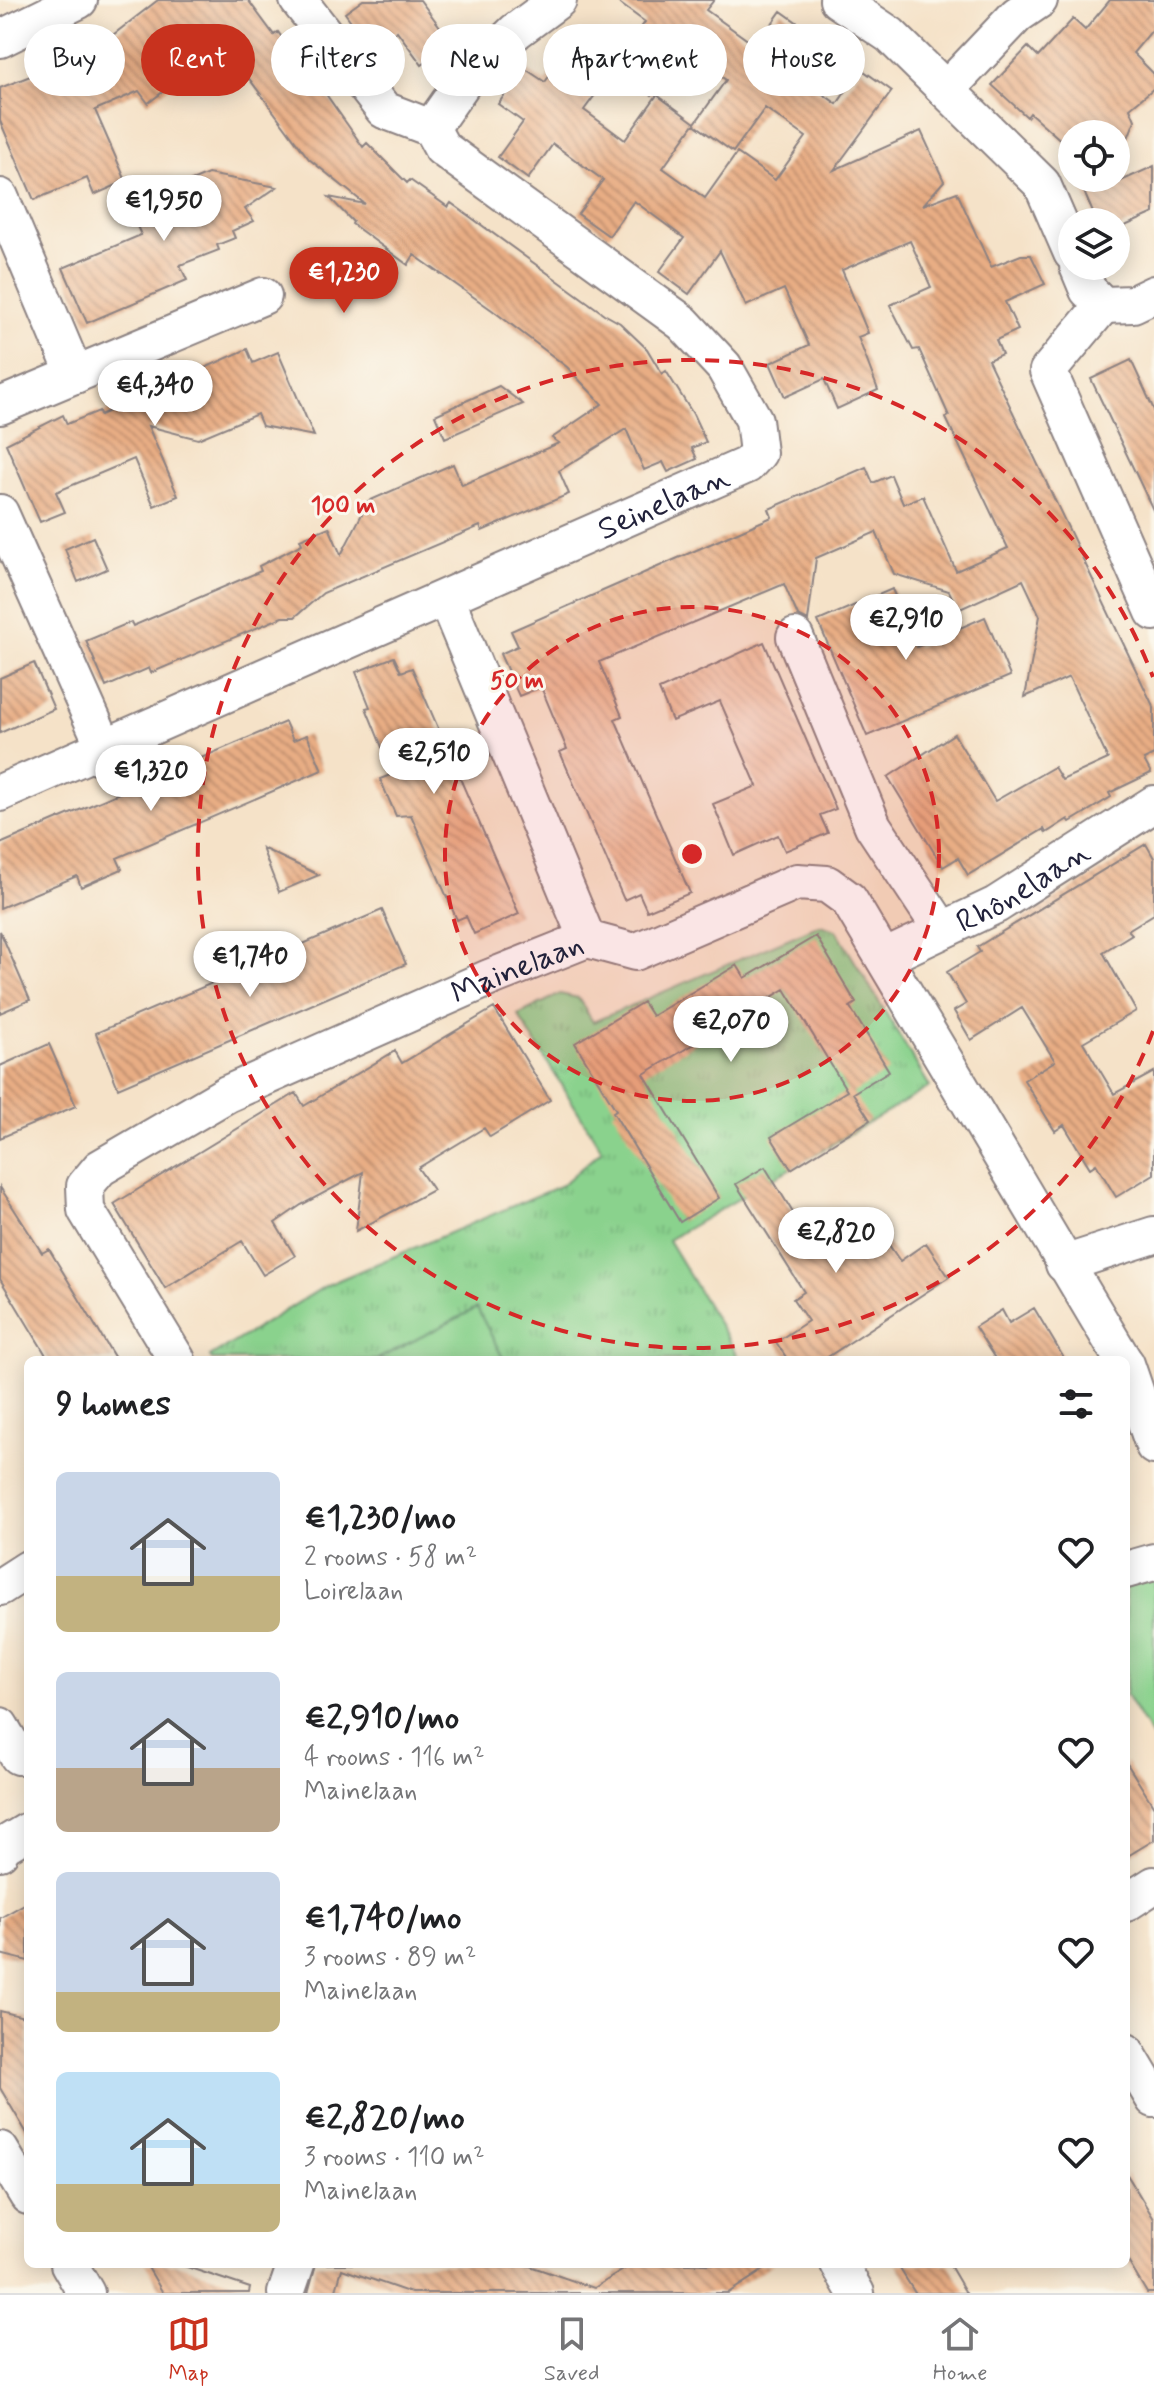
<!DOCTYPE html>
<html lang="en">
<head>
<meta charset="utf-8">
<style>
  body { margin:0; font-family:Mynerve,sans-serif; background:#f2f2f2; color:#202124; height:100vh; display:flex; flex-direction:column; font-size:30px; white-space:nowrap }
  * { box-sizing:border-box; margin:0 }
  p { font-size:26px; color:#757577 }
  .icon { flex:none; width:44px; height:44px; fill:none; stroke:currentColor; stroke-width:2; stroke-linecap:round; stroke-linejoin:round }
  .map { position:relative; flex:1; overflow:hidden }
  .side { position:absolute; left:24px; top:1356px; width:1106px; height:912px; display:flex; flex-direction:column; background:#fff; border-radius:12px; box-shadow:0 4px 20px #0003 }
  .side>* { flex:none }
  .top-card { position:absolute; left:24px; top:24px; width:1106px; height:72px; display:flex; gap:16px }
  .buttons { position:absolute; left:1058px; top:120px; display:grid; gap:16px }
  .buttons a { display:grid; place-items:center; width:72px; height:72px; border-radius:50%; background:#fff; box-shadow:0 4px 20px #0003; font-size:40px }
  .price { position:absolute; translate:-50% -68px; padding:0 18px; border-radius:28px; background:#fff; color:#222; font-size:26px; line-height:52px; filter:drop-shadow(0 2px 4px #0008) }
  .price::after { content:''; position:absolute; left:50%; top:48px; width:24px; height:18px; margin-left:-12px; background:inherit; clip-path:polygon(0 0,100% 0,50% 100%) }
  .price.current { background:#c8321e; color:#fff }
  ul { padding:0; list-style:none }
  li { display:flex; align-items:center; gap:24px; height:200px; padding:0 32px }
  li span { display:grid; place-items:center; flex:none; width:224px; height:160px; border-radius:12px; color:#555 }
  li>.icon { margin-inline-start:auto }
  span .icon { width:96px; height:96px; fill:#fffc; stroke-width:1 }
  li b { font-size:34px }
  h2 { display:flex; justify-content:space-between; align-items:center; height:96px; padding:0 32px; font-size:34px }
  .chip { padding:0 28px; border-radius:36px; background:#fff; box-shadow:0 4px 20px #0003; font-size:28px; line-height:72px }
  .chip.current { background:#c8321e; color:#fff }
  .dock { display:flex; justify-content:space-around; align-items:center; height:112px; border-top:2px solid #e0e0e0; background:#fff; font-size:22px; color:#757577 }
  .dock a { display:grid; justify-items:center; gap:4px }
  .dock .current { color:#c8321e }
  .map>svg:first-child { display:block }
</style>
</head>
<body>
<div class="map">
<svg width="1154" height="2293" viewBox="0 0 1154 2293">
  <defs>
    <pattern id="grass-tufts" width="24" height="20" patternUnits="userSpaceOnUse" patternTransform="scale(2)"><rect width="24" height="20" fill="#8ad28d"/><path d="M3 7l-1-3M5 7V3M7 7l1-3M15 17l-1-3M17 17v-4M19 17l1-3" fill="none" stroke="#77b47b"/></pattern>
    <pattern id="building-back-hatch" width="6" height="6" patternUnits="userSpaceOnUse" patternTransform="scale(2)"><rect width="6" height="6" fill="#e8ad84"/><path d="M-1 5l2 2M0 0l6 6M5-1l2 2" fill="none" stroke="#bc8c6d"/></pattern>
  </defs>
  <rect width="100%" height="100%" fill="#fbf7ec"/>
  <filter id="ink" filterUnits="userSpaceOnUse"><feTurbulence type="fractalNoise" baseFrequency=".0125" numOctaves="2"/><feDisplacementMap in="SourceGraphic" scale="16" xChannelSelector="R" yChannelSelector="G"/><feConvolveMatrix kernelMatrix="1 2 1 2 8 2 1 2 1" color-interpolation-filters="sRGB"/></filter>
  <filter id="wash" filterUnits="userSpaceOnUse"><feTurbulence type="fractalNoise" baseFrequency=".006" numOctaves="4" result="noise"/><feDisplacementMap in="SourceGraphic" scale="32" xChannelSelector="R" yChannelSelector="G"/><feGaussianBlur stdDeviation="1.8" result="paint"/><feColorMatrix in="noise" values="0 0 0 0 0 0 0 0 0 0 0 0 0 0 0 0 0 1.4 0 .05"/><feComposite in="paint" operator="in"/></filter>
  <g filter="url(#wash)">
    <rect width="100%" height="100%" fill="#f5e2c8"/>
    <!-- grass -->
    <path fill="url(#grass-tufts)" stroke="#567a64" stroke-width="2" d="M820 925 836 930 930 1087 668 1240 738 1356 730 1360H212L210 1357 327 1285 562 1185 602 1150 518 1015 560 994 578 998 593 1022Z"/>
    <!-- garden -->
    <path fill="#8ad28d" stroke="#567a64" stroke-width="2" d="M477 1308 504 1360H376Z
      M1154 1576V1741L1126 1695V1585Z"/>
    <g id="blocks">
      <!-- building -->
      <path fill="url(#building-back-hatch)" fill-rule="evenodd" d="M158 0H248L274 35 278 32 293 53 302 60 363 147 367 143 407 183 410 180 448 207 451 203 604 314 620 323 647 349 662 374 666 371 693 414 706 442 692 448 697 459 668 472 663 462 644 470 626 429 559 471 569 494 482 531 480 526 323 593 295 617H282L151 673 149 668 106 687 86 641 131 622 133 626 261 571 259 566 302 544 300 539 329 527 341 555 363 512 367 511 364 503 453 464 462 485 559 443 552 438 602 404 567 367 492 310 414 255 408 265 352 224 353 222 329 197 365 204 309 159 224 45 195 68 159 39 184 76 148 103 139 91 95 110 126 181 94 195 87 178 34 200 0 121V88L86 54 84 49 105 41Z
        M363 0H420L452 43 422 65 397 31 372 50 345 13Z
        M615 0H714L706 10 756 46 781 11 812 33 787 68 837 104 861 69 892 91 834 170 921 131 944 181 923 205 957 192 991 267 1021 255H1031L1045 284 1005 302 1018 330 996 340 1002 354 988 360 1154 708V755L1144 760 1151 773 1109 793 1111 797 1070 822 1068 819 1046 833 1044 829 968 875 958 858 943 867 888 777 954 734 995 801 1054 767 1062 780 1108 759 1069 677 1025 697 1040 616 1023 580 958 610 949 591 894 574 876 532 816 558 808 621 798 616 784 584 599 662 622 716 615 719 690 893 647 911 639 893 624 900 560 752 567 749 541 687 519 696 500 654 518 646 511 631 772 517 769 509 866 467 873 483 891 475 903 504 923 496 956 571 1008 548 946 418 949 416 919 349 913 350 890 305 931 287 910 241 842 270 868 333 858 337 878 390 837 409 824 379 785 397 770 363 809 345 784 289 746 306 720 251 689 294 659 272 684 238 634 201 609 236 578 214 603 180 553 144 528 179 498 157 523 122 498 104 524 68 545 82 577 38 614 65 645 22ZM684 50 726 80 695 123 657 95 625 140 584 110 615 68 652 95ZM765 108 806 137 775 180 737 153 705 198 663 168 694 124 733 152Z
        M1110 0H1154V28L1133 53 1154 74V88L1130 108 1135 120 1116 169V134H1072V150L1030 113 1027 117 992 85 1028 47 1038 57 1073 19 1085 30Z
        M1154 166V213L1116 230V222H1097L1078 178H1113L1110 186Z
        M208 174 277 187 245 209 254 221 232 231 235 238 217 245 219 250 180 265 187 280 87 323 63 268 141 235 129 208Z
        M247 349 253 363 278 352 314 436 262 426 257 414 198 439 148 426 178 496 154 506 134 459 56 492 65 512 40 522 6 444 63 415 67 424 99 411 100 415Z
        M1131 360 1154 410V512L1091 379Z
        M499 386 523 404 445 438 435 415Z
        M93 537 107 569 78 582 65 549Z
        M892 589 917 647 985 617 1010 676 867 736 818 621Z
        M764 642 836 809 820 815 828 833 785 851 778 835 734 855 713 804 757 786 720 701 672 721 659 690Z
        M394 657 401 672 412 668 519 914 474 934 466 916 457 920 411 815 396 816 380 779 393 774 366 708 370 707 356 672Z
        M34 663 54 709 0 733V678Z
        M285 722 293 740 307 735 322 770 117 858 122 869 81 887 77 876 0 908V844Z
        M1146 844 1154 858V914L1128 930 1132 934 1103 952 1136 1011 1083 1042 1114 1094 1154 1072V1174L1116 1197 1096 1164 1090 1168 1064 1125 1055 1131 1024 1080 1055 1061 1022 1008 971 1040 954 1011 966 1004 947 972 980 952 977 947Z
        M262 848 319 875 279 892Z
        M382 910 406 964 118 1088 96 1033Z
        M0 931 30 1000 0 1013Z
        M816 936 856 1003 850 1007 889 1071 853 1093 870 1120 791 1169 771 1137 847 1091 785 989 644 1074 719 1198 680 1222 613 1112 616 1110 575 1043 643 1002 652 1016 737 965 745 978Z
        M494 1008 550 1100 490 1137 484 1128 418 1168 433 1190 356 1231 363 1172 301 1205 275 1223 295 1256 263 1275 242 1241 165 1288 114 1204 296 1093 304 1106 395 1051 402 1063Z
        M49 1044 76 1106 0 1138V1066Z
        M765 1167 803 1229 825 1213 855 1258 885 1239 900 1261 926 1243 949 1277 823 1360H788L776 1342 808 1321 793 1299 804 1292 736 1184Z
        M0 1187 42 1253 49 1249 116 1360H49L0 1279Z
        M1034 1308 1065 1360H996L975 1327 1002 1310 1009 1323Z
        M1126 1762 1154 1807V1840L1126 1857Z
        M28 1902V1961L0 1954V1918Z
        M0 2011 28 2018V2135L0 2088Z
        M1126 2173 1154 2219V2293H1147L1126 2258Z
        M146 2264H178L250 2288 249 2293H163Z
        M316 2264H524L594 2288 633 2264H773L728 2293H411L342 2269 335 2293H308Z
        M897 2264H949L966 2293H915Z"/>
    </g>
  </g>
  <g filter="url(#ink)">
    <use href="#blocks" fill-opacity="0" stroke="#8c8282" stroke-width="2"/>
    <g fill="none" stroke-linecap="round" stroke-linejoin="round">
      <defs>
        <g id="minor">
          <path d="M838 0 890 35 1042 184 1072 253"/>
          <path d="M0 39 79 0"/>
          <path d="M946 90 1017 15 1039 0"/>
          <path d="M431 128 464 81 516 31 558 0"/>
          <path d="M0 197 75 375"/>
          <path d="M1078 266 1088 290 1103 305 1133 304 1154 294"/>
          <path d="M1103 305 1048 371 1154 612"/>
          <path d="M0 406 263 296"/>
          <path d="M0 513 104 746"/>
          <path d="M446 598 587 939"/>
          <path d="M795 637 873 826 942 930"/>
          <path id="s1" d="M0 793 747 465 758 453 754 420 724 367 683 323 442 148 431 128 384 110 298 0"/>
          <path id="s2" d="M884 958 996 905 1154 804"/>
          <path d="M1064 1264 1154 1235"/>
          <path id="s3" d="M177 1360 86 1210 85 1186 100 1168 227 1094 489 978 587 939 635 952 797 882 827 884 849 900 1123 1360"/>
          <path d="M1126 1364 1154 1446"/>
          <path d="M1126 1570 1154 1562"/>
          <path d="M0 1587 28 1569"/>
          <path d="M0 1726 18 1756"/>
          <path d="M0 1852 3 1846 28 1831"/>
          <path d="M1126 1903 1154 1885"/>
          <path d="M1126 2052 1154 2099"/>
          <path d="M0 2150 28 2196"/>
          <path d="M69 2264 86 2293"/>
          <path d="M839 2264 856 2293"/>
          <path d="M286 2293 296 2264"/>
        </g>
      </defs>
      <!-- minor casing -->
      <use href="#minor" stroke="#8c8282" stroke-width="40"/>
      <!-- minor -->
      <use href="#minor" stroke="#fff" stroke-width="36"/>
    </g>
  </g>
  <!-- distance rings -->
  <circle cx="692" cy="854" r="247" fill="#d62828" fill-opacity=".12"/>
  <g fill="none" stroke="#d62828" stroke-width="4" stroke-dasharray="14 10">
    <circle cx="692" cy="854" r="247"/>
    <path d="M1153 1031A494 494 0 1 1 1153 677"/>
  </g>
  <g text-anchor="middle" stroke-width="6" stroke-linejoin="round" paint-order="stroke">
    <!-- street labels -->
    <g font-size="32" fill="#22223b" stroke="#fbf7ec">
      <text dy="11" stroke="none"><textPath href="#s1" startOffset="724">Seinelaan</textPath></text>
      <text dy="11" stroke="none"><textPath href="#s2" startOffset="156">Rhônelaan</textPath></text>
      <text dy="11" stroke="none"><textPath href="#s3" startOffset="686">Mainelaan</textPath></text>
    </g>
  </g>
  <circle cx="692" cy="854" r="12" fill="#d62828" stroke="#fbf7ec" stroke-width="4"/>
  <g font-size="24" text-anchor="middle" font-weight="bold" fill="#d62828" stroke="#fbf7ec" stroke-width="6" stroke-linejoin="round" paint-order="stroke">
    <text x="343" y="513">100 m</text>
    <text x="517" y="688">50 m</text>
  </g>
</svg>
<div class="buttons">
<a><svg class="icon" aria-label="locate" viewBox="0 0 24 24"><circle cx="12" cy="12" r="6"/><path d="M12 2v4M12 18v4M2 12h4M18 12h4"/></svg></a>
<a><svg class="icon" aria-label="layers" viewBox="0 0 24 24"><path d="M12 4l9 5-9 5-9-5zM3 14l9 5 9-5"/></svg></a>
</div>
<b class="price" style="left:164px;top:243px">€1,950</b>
<b class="price current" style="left:344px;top:315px">€1,230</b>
<b class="price" style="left:155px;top:428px">€4,340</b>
<b class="price" style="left:906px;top:662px">€2,910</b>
<b class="price" style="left:434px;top:796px">€2,510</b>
<b class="price" style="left:151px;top:813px">€1,320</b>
<b class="price" style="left:250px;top:999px">€1,740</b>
<b class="price" style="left:731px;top:1064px">€2,070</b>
<b class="price" style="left:836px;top:1275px">€2,820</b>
<div class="top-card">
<a class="chip">Buy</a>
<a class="chip current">Rent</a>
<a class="chip">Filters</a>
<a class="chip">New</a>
<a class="chip">Apartment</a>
<a class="chip">House</a>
</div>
<section class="side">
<h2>9 homes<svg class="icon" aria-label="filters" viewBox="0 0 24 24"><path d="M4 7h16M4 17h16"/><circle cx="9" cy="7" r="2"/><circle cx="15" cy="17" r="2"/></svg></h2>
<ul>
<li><span style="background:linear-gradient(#c9d6e8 65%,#c2b280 0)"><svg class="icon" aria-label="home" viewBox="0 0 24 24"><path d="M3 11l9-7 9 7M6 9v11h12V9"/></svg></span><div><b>€1,230/mo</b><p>2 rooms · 58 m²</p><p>Loirelaan</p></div><svg class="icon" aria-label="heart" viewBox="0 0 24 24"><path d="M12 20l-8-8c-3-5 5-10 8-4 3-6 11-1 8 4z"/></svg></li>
<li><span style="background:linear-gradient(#c9d6e8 60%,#b9a48a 0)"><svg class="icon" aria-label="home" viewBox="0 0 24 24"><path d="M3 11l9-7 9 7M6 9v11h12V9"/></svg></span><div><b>€2,910/mo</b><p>4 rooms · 116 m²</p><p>Mainelaan</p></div><svg class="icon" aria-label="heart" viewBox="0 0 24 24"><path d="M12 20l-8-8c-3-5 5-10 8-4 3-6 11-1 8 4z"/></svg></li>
<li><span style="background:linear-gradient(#c9d6e8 75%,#c2b280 0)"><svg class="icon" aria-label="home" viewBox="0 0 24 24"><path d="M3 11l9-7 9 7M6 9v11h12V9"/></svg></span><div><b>€1,740/mo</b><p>3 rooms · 89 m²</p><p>Mainelaan</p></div><svg class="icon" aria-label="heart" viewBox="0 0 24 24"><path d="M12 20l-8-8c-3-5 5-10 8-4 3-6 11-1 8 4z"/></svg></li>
<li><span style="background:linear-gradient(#bfe0f5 70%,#c2b280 0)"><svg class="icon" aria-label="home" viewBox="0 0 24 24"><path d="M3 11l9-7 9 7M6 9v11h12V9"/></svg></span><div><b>€2,820/mo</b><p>3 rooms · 110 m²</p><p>Mainelaan</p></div><svg class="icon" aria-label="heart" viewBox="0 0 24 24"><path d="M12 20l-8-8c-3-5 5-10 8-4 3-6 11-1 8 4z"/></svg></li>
</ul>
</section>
</div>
<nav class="dock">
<a class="current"><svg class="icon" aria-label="map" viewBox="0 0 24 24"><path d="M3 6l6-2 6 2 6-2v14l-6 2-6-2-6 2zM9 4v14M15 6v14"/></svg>Map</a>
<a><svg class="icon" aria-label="saved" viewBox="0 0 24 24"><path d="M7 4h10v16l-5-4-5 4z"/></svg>Saved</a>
<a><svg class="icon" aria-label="home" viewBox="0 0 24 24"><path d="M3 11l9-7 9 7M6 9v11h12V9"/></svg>Home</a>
</nav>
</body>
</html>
